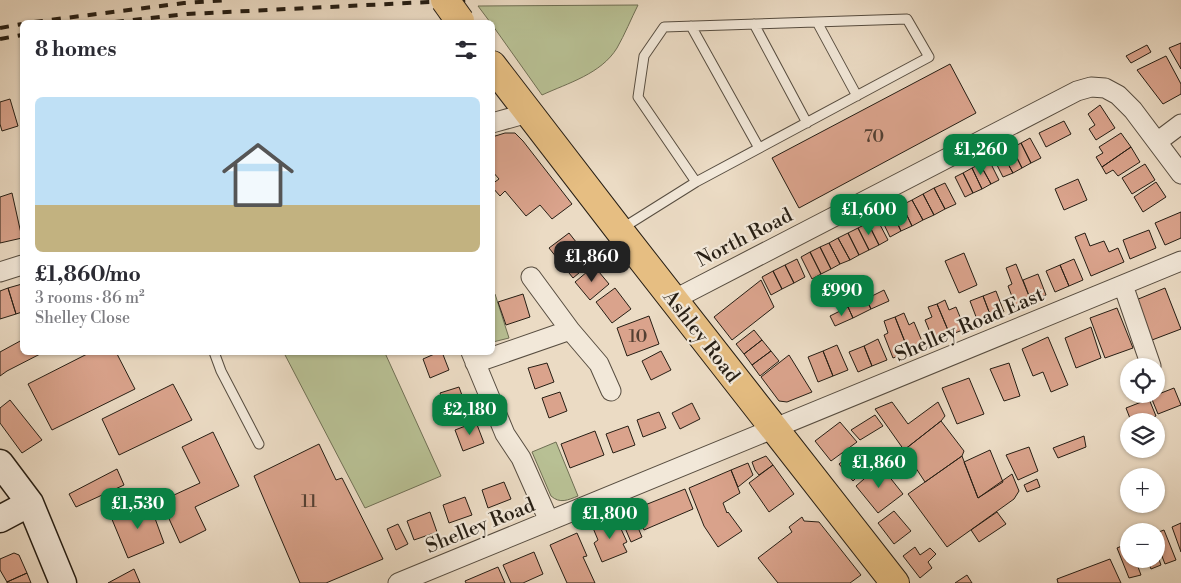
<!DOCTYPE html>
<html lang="en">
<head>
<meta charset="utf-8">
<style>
  body { margin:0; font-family:"Libre Bodoni",serif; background:#f2f2f3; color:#2b2b33; height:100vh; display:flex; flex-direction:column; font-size:19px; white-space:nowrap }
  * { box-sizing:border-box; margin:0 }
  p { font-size:16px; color:#7c7c81 }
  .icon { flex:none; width:28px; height:28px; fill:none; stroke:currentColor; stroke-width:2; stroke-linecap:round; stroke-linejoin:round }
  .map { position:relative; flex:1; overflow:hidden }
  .details { position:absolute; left:20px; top:20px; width:475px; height:335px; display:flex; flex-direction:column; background:#fff; border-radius:8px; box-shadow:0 1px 4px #0004 }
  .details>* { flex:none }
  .buttons { position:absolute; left:1120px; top:358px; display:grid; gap:10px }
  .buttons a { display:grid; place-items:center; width:45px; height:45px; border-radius:50%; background:#fff; box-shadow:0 1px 4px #0004; font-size:25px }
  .price { position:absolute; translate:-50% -42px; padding:0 11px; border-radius:10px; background:#0b8043; color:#fff; font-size:16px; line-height:32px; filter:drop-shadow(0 1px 2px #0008) }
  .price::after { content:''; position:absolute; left:50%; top:30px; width:15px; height:11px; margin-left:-8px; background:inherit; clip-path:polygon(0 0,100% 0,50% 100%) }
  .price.on { background:#222; color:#fff }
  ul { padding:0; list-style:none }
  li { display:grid; align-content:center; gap:10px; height:265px; padding:0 15px }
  li span { display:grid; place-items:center; height:155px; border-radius:8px; color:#555 }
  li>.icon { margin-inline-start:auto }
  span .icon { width:90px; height:90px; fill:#fffc; stroke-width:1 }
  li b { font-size:21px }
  h2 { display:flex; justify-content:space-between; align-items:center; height:60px; padding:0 15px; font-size:21px }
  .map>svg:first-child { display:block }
</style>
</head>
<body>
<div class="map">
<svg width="1181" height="583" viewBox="0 0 1181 583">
  <rect width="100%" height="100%" fill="#ebdbc4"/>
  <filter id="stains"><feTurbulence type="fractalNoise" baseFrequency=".004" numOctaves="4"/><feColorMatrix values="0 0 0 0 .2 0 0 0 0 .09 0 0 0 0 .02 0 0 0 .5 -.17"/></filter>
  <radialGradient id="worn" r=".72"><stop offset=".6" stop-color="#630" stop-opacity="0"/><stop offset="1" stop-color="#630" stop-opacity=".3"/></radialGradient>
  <!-- green -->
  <path fill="#b8c094" stroke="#6f6f54" d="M638 5C631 19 625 34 617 48 601 74 568 83 542 95L493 26 492 22H490L478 6Z
    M495 294 509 338 493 342V295Z
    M284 353H385L441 476 365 508Z
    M556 442 578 496C568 500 560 504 551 496L532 452Z"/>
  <!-- building -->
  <path fill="#daa38c" stroke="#261e14" d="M1181 43V69L1169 48Z
    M1147 45 1151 52 1131 63 1126 56Z
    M1166 56 1181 84V94L1163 104 1137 70Z
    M950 64 976 113 799 208 772 158Z
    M10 99 18 126 2 131 0 124V102Z
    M1100 105 1115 128 1096 140 1089 129 1095 125 1088 114Z
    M1064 121 1071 134 1046 147 1039 133Z
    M505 133H515L523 141 572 204 552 219 540 205 526 216 505 191 500 196 492 187V184L499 179 492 171V137Z
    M1121 133 1131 147 1102 167 1096 157 1103 153 1099 147Z
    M1030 138 1041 158 1031 163 1021 143Z
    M1021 143 1031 163 1022 168 1012 148Z
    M1131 147 1140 162 1118 176 1113 170 1106 174 1102 167Z
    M1012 148 1022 168 1013 173 1002 153Z
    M1002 153 1013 173 1003 177 993 157Z
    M989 160 999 180 991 184 980 164Z
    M980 164 991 184 982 189 972 168Z
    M1145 164 1155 180 1132 194 1122 178Z
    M972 168 982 189 973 193 963 173Z
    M963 173 973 193 965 197 955 177Z
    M1078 179 1087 200 1064 210 1055 189Z
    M1156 182 1166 197 1143 212 1134 197Z
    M945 183 956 204 945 209 934 188Z
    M934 188 945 209 934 215 923 194Z
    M12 193 22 238 0 243V197Z
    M923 194 934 215 923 220 912 200Z
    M912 200 923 220 912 226 902 205Z
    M902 205 912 226 901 231 891 210Z
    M891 210 901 231 890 237 880 216Z
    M1181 212V238L1165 245 1155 223Z
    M877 219 888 240 879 245 868 223Z
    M868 223 879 245 869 250 858 228Z
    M858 228 869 250 859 255 848 233Z
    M1149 230 1156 248 1130 259 1123 240Z
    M569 233 592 262 573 278 549 248Z
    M848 233 859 255 850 260 838 238Z
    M1085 233 1090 246 1104 241 1109 252 1118 248 1124 262 1091 276 1075 237Z
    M838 238 850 260 840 264 829 243Z
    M829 243 840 264 831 269 820 247Z
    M820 247 831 269 821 274 810 252Z
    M810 252 821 274 812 279 801 257Z
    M964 253 977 285 959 293 945 261Z
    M797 259 805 277 794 283 785 265Z
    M1074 259 1083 280 1069 286 1060 265Z
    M1016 264 1031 301 1016 307 1008 286 1012 284 1006 268Z
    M785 265 794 283 782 289 773 271Z
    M1060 265 1069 286 1055 292 1046 271Z
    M594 266 609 284 590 300 575 282Z
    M773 271 782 289 771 295 762 277Z
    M1038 274 1046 295 1031 301 1023 280Z
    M761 280 774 307 732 340 714 317Z
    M22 284V312L16 314 8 288Z
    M8 288 16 314 0 319V291Z
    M615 288 631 309 612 323 596 302Z
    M1165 288 1181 329 1152 340 1136 300Z
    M884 290 889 301 871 309 866 299Z
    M996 291 1004 312 991 317 983 296Z
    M523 294 530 317 506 325 498 302Z
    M983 296 991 317 978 322 970 301Z
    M866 299 871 309 853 318 848 307Z
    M945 300 949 310 956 307 965 329 950 335 937 304Z
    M937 304 950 335 934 342 925 320 932 317 928 307Z
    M848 307 853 318 835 326 830 316Z
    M1117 308 1133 348 1105 358 1090 318Z
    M904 313 909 325 914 322 924 346 909 352 895 317Z
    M649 316 659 344 627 356 617 328Z
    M895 317 909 352 893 358 884 335 888 333 884 321Z
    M1091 327 1101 358 1076 368 1065 338Z
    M754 330 762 340 744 354 736 344Z
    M1048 337 1068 385 1051 392 1043 372 1033 376 1022 349Z
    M878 339 887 360 872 366 864 346Z
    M22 340V352H44L7 371 0 376V352Z
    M762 340 771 351 752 365 744 354Z
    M837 345 848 370 833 376 823 351Z
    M864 346 872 366 858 372 849 352Z
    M661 351 671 370 651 380 642 361Z
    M771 351 779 361 760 376 752 365Z
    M823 351 833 376 818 382 808 357Z
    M91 352H116L135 389 52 430 28 384Z
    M439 352H442L449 370 430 378 423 359Z
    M789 355 812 392 787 402 779 401 761 377Z
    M547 363 554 382 535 389 528 368Z
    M1009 363 1020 396 1004 401 990 369Z
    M969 378 984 414 957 424 942 388Z
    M173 384 192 420 119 455 102 419Z
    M459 387 467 409 447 416 440 393Z
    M1174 388 1181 405 1158 414 1151 397Z
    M560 392 567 411 549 418 542 398Z
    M1149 399 1156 416 1143 421H1131L1126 408Z
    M10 400 42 440 22 453 0 423V408Z
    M892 402 908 424 938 402 945 416 941 421 904 450 875 409Z
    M692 403 700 419 680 429 672 413Z
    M659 412 666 428 643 437 637 420Z
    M875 415 883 426 860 440 851 430Z
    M941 421 964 451 962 456 925 482 904 450Z
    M476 422 484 443 463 451 455 430Z
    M840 422 857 442 831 461 815 441Z
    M628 426 635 445 613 453 606 434Z
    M595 431 604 455 570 468 561 444Z
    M213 432 239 486 195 507 206 530 180 543 161 501 200 483 182 447Z
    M1084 436 1086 447 1058 458 1053 448Z
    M319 444 336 480 342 478 383 559 326 583H300L254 476Z
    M1029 447 1038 471 1018 480 1006 455Z
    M990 450 1003 482 978 498 964 462Z
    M852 454 864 470 853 481 839 464Z
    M766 456 773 465 759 475 755 470 752 462Z
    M962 456 978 498 1012 474 1019 491 1014 499 947 547 908 494Z
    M748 463 753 475 738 487 731 470Z
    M773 465 794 494 769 512 749 483Z
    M880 465 903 494 878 513 856 486Z
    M117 469 124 485 76 507 69 494Z
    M731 470 740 493 723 503 727 513 728 512 742 531 718 547 704 526 689 488Z
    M1037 479 1040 487 1027 492 1024 485Z
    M504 482 511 499 488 508 482 490Z
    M685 489 693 509 644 530 635 509Z
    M465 497 472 515 449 523 443 505Z
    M149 502 164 543 128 558 111 517Z
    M631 511 642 537 631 542 620 516Z
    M894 511 911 531 894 544 878 523Z
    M430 512 437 532 414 540 407 521Z
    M997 512 1006 524 979 542 971 530Z
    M802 517 804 521 819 522 861 575 850 583H778L758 558 792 532 789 527Z
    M616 518 627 542 623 544 627 552 602 562 594 543 598 540 593 528Z
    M1181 523V552L1172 527Z
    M398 524 408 544 396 550 387 529Z
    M1164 530 1176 560 1165 564 1156 541V533Z
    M577 533 587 556 583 557 595 583H567L550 545Z
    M1129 543V559H1135L1141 575 1129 578 1117 548Z
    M915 547 920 555 930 548 936 554 928 562 932 568 920 578 903 556Z
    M1156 551 1161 565 1151 569 1147 559H1156Z
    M534 552 543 574 523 583H511L503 565Z
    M14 553 19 555 27 573 7 582 0 570V559Z
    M1110 559 1121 583H1058L1057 579Z
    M498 567 505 583H466L465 581Z
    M134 569 140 583H108Z
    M27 573 31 583H7V582Z
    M967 575 972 583H955Z"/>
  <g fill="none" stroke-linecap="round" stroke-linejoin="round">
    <defs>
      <path id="lane" d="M817 22 857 96
        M754 24 807 123
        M691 26 759 148
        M621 229 696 182 929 57 907 19 664 27 644 56 638 97 696 182
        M214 352 221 371 259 444"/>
      <path id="street" d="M492 123 528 113
        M1157 142 1181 124
        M0 272 22 265
        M531 277 570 330
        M1123 285 1151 366
        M673 300 1077 91 1091 87 1105 88 1118 95 1133 110 1181 174
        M471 352 505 434 521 458 549 521
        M475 363 570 330 599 364 611 391
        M398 583 1181 261"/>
      <path id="secondary" d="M0 463 30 503 63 583
        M0 519 30 503"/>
      <path id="primary" d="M492 65 619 230 895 583"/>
    </defs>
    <!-- lane casing -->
    <use href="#lane" stroke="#574d40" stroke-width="11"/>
    <!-- street casing -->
    <use href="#street" stroke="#574d40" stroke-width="21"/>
    <!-- secondary casing -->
    <use href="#secondary" stroke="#261e14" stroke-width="29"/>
    <!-- primary casing -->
    <use href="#primary" stroke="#261e14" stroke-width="30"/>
    <!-- lane -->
    <use href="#lane" stroke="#f2e8d9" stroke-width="9"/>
    <!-- street -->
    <use href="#street" stroke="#f2e8d9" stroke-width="19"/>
    <!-- secondary -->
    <use href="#secondary" stroke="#f2e8d9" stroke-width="26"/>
    <!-- primary -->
    <use href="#primary" stroke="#e6be82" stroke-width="28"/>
    <!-- rail -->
    <path stroke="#261e14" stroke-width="4" stroke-dasharray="9 9" stroke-linecap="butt" d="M34 22 184 3 230 0
      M115 22 187 14 469 0
      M0 28 22 24
      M0 39 22 35"/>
    <defs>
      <path id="primary-bridge" d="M445 0 460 21"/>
    </defs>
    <!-- primary-bridge casing -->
    <use href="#primary-bridge" stroke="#261e14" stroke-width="30" stroke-linecap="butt"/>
    <!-- primary-bridge -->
    <use href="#primary-bridge" stroke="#e6be82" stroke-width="28"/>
  </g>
  <g text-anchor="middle" stroke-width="4.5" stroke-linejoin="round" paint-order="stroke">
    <!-- number labels -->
    <g font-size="18" fill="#533f32">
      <text x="874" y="142">70</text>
      <text x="638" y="342">10</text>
      <text x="309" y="507">11</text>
    </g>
    <!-- street labels -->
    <g font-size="20" fill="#261e14" stroke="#f2e8d9">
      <text transform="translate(744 237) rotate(-27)" y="7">North Road</text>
      <text transform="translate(969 324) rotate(-23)" y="7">Shelley Road East</text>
      <text transform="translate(702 336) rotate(52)" y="7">Ashley Road</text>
      <text transform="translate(480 525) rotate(-22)" y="7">Shelley Road</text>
    </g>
  </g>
  <rect width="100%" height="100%" filter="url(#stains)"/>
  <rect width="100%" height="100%" fill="url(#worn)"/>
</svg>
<div class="buttons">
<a><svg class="icon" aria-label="locate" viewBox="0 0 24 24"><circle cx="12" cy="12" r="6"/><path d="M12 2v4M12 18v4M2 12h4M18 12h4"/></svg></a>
<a><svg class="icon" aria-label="layers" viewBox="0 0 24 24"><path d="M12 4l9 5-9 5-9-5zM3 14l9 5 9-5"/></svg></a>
<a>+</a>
<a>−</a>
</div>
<b class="price" style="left:981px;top:176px">£1,260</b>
<b class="price" style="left:869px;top:236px">£1,600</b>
<b class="price on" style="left:592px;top:283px">£1,860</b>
<b class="price" style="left:842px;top:317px">£990</b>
<b class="price" style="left:470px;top:436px">£2,180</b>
<b class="price" style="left:879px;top:489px">£1,860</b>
<b class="price" style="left:138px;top:530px">£1,530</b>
<b class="price" style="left:610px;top:540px">£1,800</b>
<section class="details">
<h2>8 homes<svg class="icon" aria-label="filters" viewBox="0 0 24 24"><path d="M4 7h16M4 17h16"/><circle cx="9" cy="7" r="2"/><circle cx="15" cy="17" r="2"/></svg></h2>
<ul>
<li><span style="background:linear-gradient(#bfe0f5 70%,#c2b280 0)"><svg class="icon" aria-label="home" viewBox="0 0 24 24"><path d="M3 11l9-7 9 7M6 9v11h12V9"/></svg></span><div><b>£1,860/mo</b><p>3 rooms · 86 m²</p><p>Shelley Close</p></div></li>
</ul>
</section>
</div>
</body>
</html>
